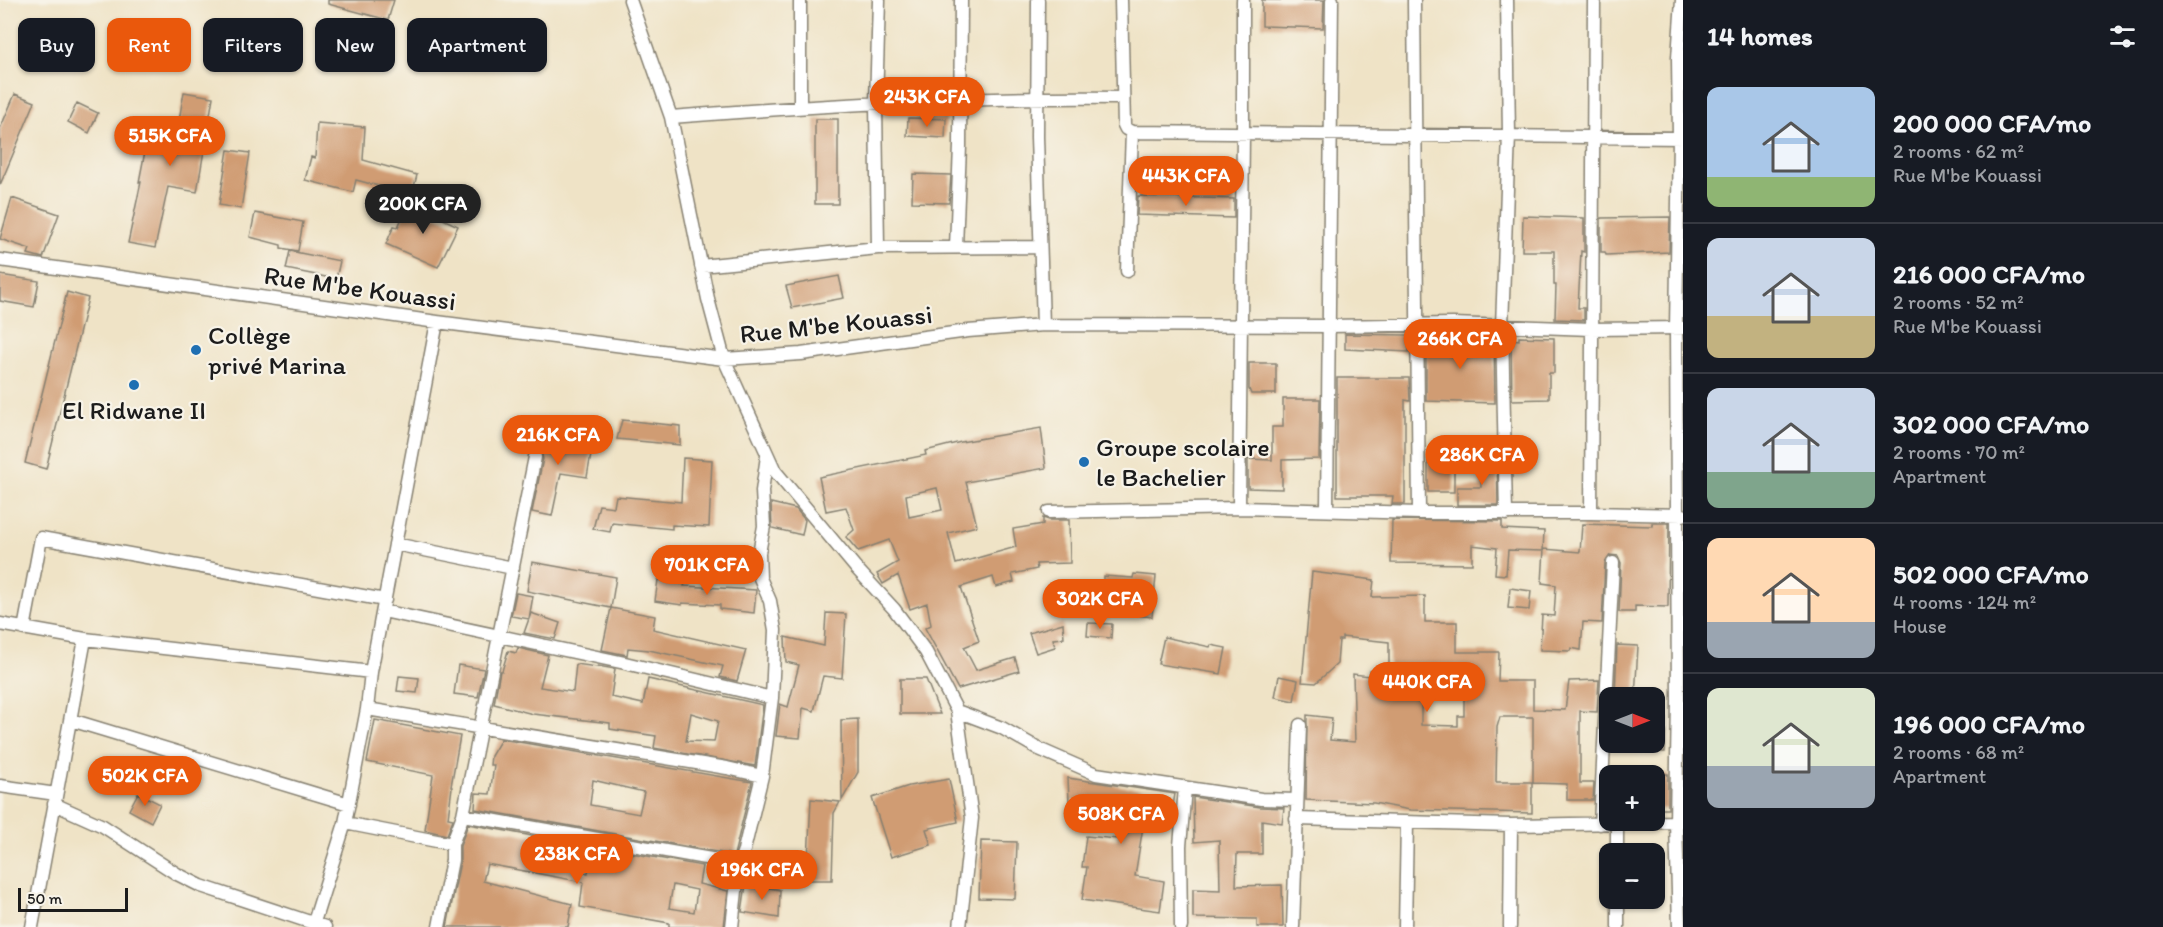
<!DOCTYPE html>
<html lang="en">
<head>
<meta charset="utf-8">
<style>
  body { margin:0; font-family:Itim,sans-serif; background:#20242c; color:#f1f3f6; height:100vh; display:flex; flex-direction:column; font-size:22px; white-space:nowrap }
  * { box-sizing:border-box; margin:0 }
  p { font-size:20px; color:#9ea1a6 }
  .icon { flex:none; width:33px; height:33px; fill:none; stroke:currentColor; stroke-width:2; stroke-linecap:round; stroke-linejoin:round }
  .map { position:relative; flex:1; overflow:hidden }
  .details { display:flex; flex-direction:column; background:#171b24; width:480px }
  .details>* { flex:none }
  .hud { position:absolute; left:18px; top:18px; width:570px; height:54px; display:flex; gap:12px }
  .needle { width:39px; rotate:90deg }
  .fabs { position:absolute; left:1599px; top:687px; display:grid; gap:12px }
  .fabs a { display:grid; place-items:center; width:66px; height:66px; border-radius:12px; background:#171b24; box-shadow:0 2px 4px #0004; font-size:30px }
  .scale { position:absolute; left:18px; bottom:15px; width:110px; box-sizing:border-box; padding-left:6px; border:3px solid #1c1c1c; border-top:0; font-size:16px; line-height:21px; white-space:nowrap; color:#1c1c1c; -webkit-text-stroke:4px #f7f3e8; paint-order:stroke }
  .price { position:absolute; translate:-50% -51px; padding:0 14px; border-radius:21px; background:#ea580c; color:#fff; font-size:20px; line-height:39px; filter:drop-shadow(0 2px 3px #0008) }
  .price::after { content:''; position:absolute; left:50%; top:36px; width:18px; height:14px; margin-left:-9px; background:inherit; clip-path:polygon(0 0,100% 0,50% 100%) }
  .price.selected { background:#222; color:#fff }
  ul { padding:0; list-style:none }
  li { display:flex; align-items:center; gap:18px; height:150px; padding:0 24px }
  li+li { border-top:2px solid #363941 }
  li span { display:grid; place-items:center; flex:none; width:168px; height:120px; border-radius:12px; color:#555 }
  li>.icon { margin-inline-start:auto }
  span .icon { width:72px; height:72px; fill:#fffc; stroke-width:1 }
  li b { font-size:26px }
  h2 { display:flex; justify-content:space-between; align-items:center; height:72px; padding:0 24px; font-size:26px }
  .tag { padding:0 21px; border-radius:12px; background:#171b24; box-shadow:0 2px 4px #0004; font-size:21px; line-height:54px }
  .tag.selected { background:#ea580c; color:#fff }
  main { display:flex; flex:1; min-height:0 }
  .map>svg:first-child { display:block }
</style>
</head>
<body>
<main>
<div class="map">
<svg width="1683" height="927" viewBox="0 0 1683 927">
  <rect width="100%" height="100%" fill="#f7f3e8"/>
  <filter id="ink" filterUnits="userSpaceOnUse"><feTurbulence type="fractalNoise" baseFrequency=".0167" numOctaves="2"/><feDisplacementMap in="SourceGraphic" scale="12" xChannelSelector="R" yChannelSelector="G"/><feConvolveMatrix kernelMatrix="1 2 1 2 8 2 1 2 1" color-interpolation-filters="sRGB"/></filter>
  <filter id="wash" filterUnits="userSpaceOnUse"><feTurbulence type="fractalNoise" baseFrequency=".008" numOctaves="4" result="noise"/><feDisplacementMap in="SourceGraphic" scale="24" xChannelSelector="R" yChannelSelector="G"/><feGaussianBlur stdDeviation="1.35" result="paint"/><feColorMatrix in="noise" values="0 0 0 0 0 0 0 0 0 0 0 0 0 0 0 0 0 1.4 0 .05"/><feComposite in="paint" operator="in"/></filter>
  <g filter="url(#wash)">
    <rect width="100%" height="100%" fill="#efe3c6"/>
    <g id="blocks">
      <!-- building -->
      <path fill="#d09c73" fill-rule="evenodd" d="M328 0H394L388 20 328 4Z
        M1262 0H1324L1323 28 1262 26Z
        M184 92 213 97 197 192 168 187 155 248 128 243 141 182H139L149 131 176 137Z
        M15 94 35 102 0 185V129Z
        M77 103 98 113 89 133 68 122Z
        M908 118 946 119 945 138 907 136Z
        M815 119H838V204H815Z
        M317 123 365 127 363 160 417 175 412 195 356 180 353 192 305 180 311 157 315 158Z
        M228 150 250 153 241 209 219 205Z
        M913 174 951 175 949 203 912 202Z
        M1138 196 1234 199V218L1137 215Z
        M12 198 59 214 43 258 28 254 30 249 0 239Z
        M409 203 458 226 438 267 386 244 394 226 398 227Z
        M255 213 303 222 298 251 281 248V245L250 237Z
        M1523 216 1584 218V252L1581 251 1578 308H1584V320L1555 319 1556 285H1554V251H1522Z
        M1670 217 1669 252 1606 255 1605 252H1601V218Z
        M290 251 340 261 336 279 286 269Z
        M0 275 39 281 34 307 0 301Z
        M839 276 844 298 792 308 786 286Z
        M67 292 88 298 46 469 25 463Z
        M1345 334 1409 335V352L1345 349Z
        M1426 337 1494 339 1495 403 1426 401Z
        M1519 337 1554 338V373H1549V399L1512 400 1511 339 1519 340Z
        M1249 363H1276V394H1251L1249 389Z
        M1337 378H1409L1410 401 1405 400V504H1392L1393 496H1337Z
        M1283 399H1320L1319 459 1282 460V489L1248 488V459L1272 460V427H1283Z
        M622 420 680 426V445L617 439Z
        M547 423 569 428 565 444 592 449 587 477 561 473 552 516 532 512 543 459 541 451Z
        M1041 428 1046 468 966 482 977 526 948 533 956 564 1016 547 1013 529 1043 524V518L1049 520H1069L1070 563 1036 564 1037 569 1012 574 1014 582 996 587 993 577 961 587 979 641 964 647 976 670 1015 658 1019 671 958 689 925 628 931 625 927 603 910 609 898 575 883 584 877 574 898 562 889 540 858 551 846 537 854 530 846 507 826 511 819 477 926 455 925 451 961 442ZM937 488 942 510 909 517 906 495Z
        M1480 457H1497L1498 505H1457V487H1481Z
        M683 458 712 460 709 527 672 525V529L612 523 610 532 593 529 599 505 614 507 616 496 681 502Z
        M1428 459H1454V492H1428Z
        M771 503 796 509 805 520 802 535 772 528Z
        M1392 520 1502 521V529L1544 531 1543 551 1508 550 1506 575 1495 574 1497 548 1472 545V564L1391 563Z
        M1652 523H1669L1668 607 1635 606V612H1619L1621 563 1618 556 1610 555 1605 563 1602 623 1583 622 1581 650 1571 648 1570 651 1540 650 1542 615 1554 616 1556 585 1542 583 1544 549 1580 552 1582 524 1652 526Z
        M532 562 616 577 611 608 527 591Z
        M1312 572 1374 580 1372 597 1425 596V622H1457V652H1499L1498 681H1533V709L1565 710 1569 681 1599 680 1597 712 1580 711V783H1594L1593 800H1567V784L1533 783V717H1500L1497 727 1496 782H1532V813L1410 810 1374 803 1306 800 1307 715 1332 718 1330 740 1355 742 1353 674 1370 676V671H1389V642L1342 637V640H1339L1337 664 1316 683 1302 682ZM1464 691V716H1458V726L1421 725V692Z
        M1134 574 1156 576 1152 617 1103 611 1104 576 1133 578Z
        M658 580 685 584 684 586 756 590 754 613 720 609V605L682 603V605L655 601Z
        M1510 588 1531 591 1529 610 1508 608Z
        M516 593 533 596 529 619 511 616Z
        M611 608 655 616 653 629 746 650 737 681 720 677 723 666 649 650 628 648 627 655 602 650Z
        M531 613 560 623 555 639 524 633Z
        M826 613 846 614 842 678 823 676 814 711 803 708 800 738 776 736 780 704 788 707 799 665 786 662 785 637 824 646Z
        M1063 623 1064 638 1053 639 1055 647 1036 653 1029 633Z
        M1088 623 1112 624 1111 638 1087 636Z
        M1164 637 1210 647 1211 645 1226 648 1221 674 1158 664Z
        M1617 645 1638 646 1635 698H1615Z
        M518 648 548 655 540 687 573 692 576 664 597 667 598 666 615 669 611 697 643 704 648 679 763 705 755 766 654 748 656 736 610 729V723L533 714 494 704 500 671H502L508 651 516 653ZM691 713 718 721 714 742 686 741Z
        M458 665 484 669 478 697 454 694Z
        M399 676 419 678 417 693 397 691Z
        M1279 676 1298 680 1294 701 1275 697Z
        M900 679H926L940 714H900Z
        M1654 703 1666 704 1665 752H1654Z
        M858 719V772L842 800 841 720Z
        M375 720 460 736 451 786 452 787 448 818 453 819 447 835 425 830 433 775 367 762Z
        M501 739 752 782 734 855 475 809 476 793 490 794 494 765H490L491 756ZM593 780 644 792 639 814 590 805Z
        M1654 774H1668V809H1654Z
        M1068 778 1175 794 1171 818 1145 814 1135 876 1164 881 1160 911 1082 900 1087 867H1082L1086 836 1117 839 1122 810 1090 804V801H1069Z
        M949 779 958 822 926 829 931 845 891 857 872 798 909 786Z
        M138 793 160 804 151 822 129 810Z
        M1193 797 1260 807 1284 808 1282 823 1262 820V854H1237L1236 886 1282 885 1283 927H1257V919L1193 918V889L1220 890 1219 840 1194 842Z
        M811 799 840 802 834 813 832 880H807Z
        M468 824 565 842 561 867 588 873 592 846 702 866 699 884 728 891 724 927H669V923L580 907 583 882 487 864 483 881 572 904 568 927H447L460 862V846ZM673 885 697 890 694 912 669 908Z
        M981 841 1017 842 1015 899 979 898Z
        M746 884 780 890 779 918 742 912Z"/>
    </g>
  </g>
  <g filter="url(#ink)">
    <use href="#blocks" fill-opacity="0" stroke="#868071" stroke-width="1.5"/>
    <g fill="none" stroke-linecap="round" stroke-linejoin="round">
      <defs>
        <path id="minor" d="M630 0 671 117 708 299 724 359 775 471 856 568 894 609 926 652 957 711 972 818 960 927
          M1038 0 1037 137 1043 325
          M1121 0 1124 125 1126 129 1132 132 1683 138
          M1414 0 1419 513
          M800 107V0
          M671 117C821 105 972 96 1122 98
          M956 247 960 146 961 0
          M878 248 876 104 879 0
          M0 260 437 322 724 359 801 354 968 331 1043 325 1329 326 1453 324 1591 329 1683 328
          M701 266 878 248 1040 247
          M1127 271 1132 132
          M1239 508 1243 134V0
          M1327 509 1332 0
          M1049 512 1239 508 1419 513H1591L1683 515
          M1591 513 1594 0
          M1506 514 1502 326 1509 135 1507 0
          M395 544 513 568
          M383 611 625 663 772 698
          M0 624 85 639 371 672
          M24 629 41 538 385 600
          M367 709 727 768 762 776
          M957 711 1002 728 1039 749 1096 774 1261 799 1296 800
          M71 720 349 804
          M0 786 56 794
          M54 804 103 826 177 874 201 886 325 927
          M463 815 739 864
          M1296 819 1511 825 1676 822
          M345 823 452 844V860L439 927
          M1617 823V854
          M1600 824 1613 563
          M452 844 463 815 535 457
          M1618 898V927
          M314 922 345 823 367 709 371 672 437 322
          M32 927 85 639
          M732 927 739 864 744 850 762 776 772 698 775 630 770 601 760 578 759 553 764 526 762 491 767 456
          M1181 927 1180 846 1185 788
          M1293 927 1300 725
          M1405 927 1407 823
          M1510 927 1511 825
          M1679 927 1676 822 1678 700 1676 329 1679 138 1678 58 1682 0"/>
      </defs>
      <!-- minor casing -->
      <use href="#minor" stroke="#868071" stroke-width="15"/>
      <!-- minor -->
      <use href="#minor" stroke="#fff" stroke-width="12"/>
    </g>
  </g>
  <!-- markers -->
  <g fill="#1f6fb2" stroke="#f7f3e8" stroke-width="2">
    <circle cx="196" cy="350" r="6"/>
    <circle cx="134" cy="385" r="6"/>
    <circle cx="1084" cy="462" r="6"/>
  </g>
  <g text-anchor="middle" stroke-width="4.5" stroke-linejoin="round" paint-order="stroke">
    <!-- street labels -->
    <g font-size="26" fill="#1c1c1c" stroke="#f7f3e8">
      <text transform="translate(360 288) rotate(8)" y="9">Rue M'be Kouassi</text>
      <text transform="translate(836 324) rotate(-6)" y="9">Rue M'be Kouassi</text>
    </g>
    <!-- poi labels -->
    <g font-size="26" fill="#1c1c1c" stroke="#f7f3e8" text-anchor="start">
      <text x="208" y="344">Collège<tspan x="208" dy="30">privé Marina</tspan></text>
      <text x="134" y="419" text-anchor="middle">El Ridwane II</text>
      <text x="1096" y="456">Groupe scolaire<tspan x="1096" dy="30">le Bachelier</tspan></text>
    </g>
  </g>
</svg>
<div class="fabs">
<a><svg class="needle" viewBox="-14 -14 28 28"><path d="M0-13l5 13h-10z" fill="#e53935"/><path d="M0 13l5-13h-10z" fill="#9ea1a6"/></svg></a>
<a>+</a>
<a>−</a>
</div>
<div class="scale">50 m</div>
<b class="price" style="left:927px;top:128px">243K CFA</b>
<b class="price" style="left:170px;top:167px">515K CFA</b>
<b class="price" style="left:1186px;top:207px">443K CFA</b>
<b class="price selected" style="left:423px;top:235px">200K CFA</b>
<b class="price" style="left:1460px;top:370px">266K CFA</b>
<b class="price" style="left:558px;top:466px">216K CFA</b>
<b class="price" style="left:1482px;top:486px">286K CFA</b>
<b class="price" style="left:707px;top:596px">701K CFA</b>
<b class="price" style="left:1100px;top:630px">302K CFA</b>
<b class="price" style="left:1427px;top:713px">440K CFA</b>
<b class="price" style="left:145px;top:807px">502K CFA</b>
<b class="price" style="left:1121px;top:845px">508K CFA</b>
<b class="price" style="left:577px;top:885px">238K CFA</b>
<b class="price" style="left:762px;top:901px">196K CFA</b>
<div class="hud">
<a class="tag">Buy</a>
<a class="tag selected">Rent</a>
<a class="tag">Filters</a>
<a class="tag">New</a>
<a class="tag">Apartment</a>
</div>
</div>
<section class="details">
<h2>14 homes<svg class="icon" aria-label="filters" viewBox="0 0 24 24"><path d="M4 7h16M4 17h16"/><circle cx="9" cy="7" r="2"/><circle cx="15" cy="17" r="2"/></svg></h2>
<ul>
<li><span style="background:linear-gradient(#a9c7e8 75%,#8fb573 0)"><svg class="icon" aria-label="home" viewBox="0 0 24 24"><path d="M3 11l9-7 9 7M6 9v11h12V9"/></svg></span><div><b>200 000 CFA/mo</b><p>2 rooms · 62 m²</p><p>Rue M'be Kouassi</p></div></li>
<li><span style="background:linear-gradient(#c9d6e8 65%,#c2b280 0)"><svg class="icon" aria-label="home" viewBox="0 0 24 24"><path d="M3 11l9-7 9 7M6 9v11h12V9"/></svg></span><div><b>216 000 CFA/mo</b><p>2 rooms · 52 m²</p><p>Rue M'be Kouassi</p></div></li>
<li><span style="background:linear-gradient(#c9d6e8 70%,#7fa58c 0)"><svg class="icon" aria-label="home" viewBox="0 0 24 24"><path d="M3 11l9-7 9 7M6 9v11h12V9"/></svg></span><div><b>302 000 CFA/mo</b><p>2 rooms · 70 m²</p><p>Apartment</p></div></li>
<li><span style="background:linear-gradient(#ffd9b3 70%,#9aa5b1 0)"><svg class="icon" aria-label="home" viewBox="0 0 24 24"><path d="M3 11l9-7 9 7M6 9v11h12V9"/></svg></span><div><b>502 000 CFA/mo</b><p>4 rooms · 124 m²</p><p>House</p></div></li>
<li><span style="background:linear-gradient(#dfe7d0 65%,#9aa5b1 0)"><svg class="icon" aria-label="home" viewBox="0 0 24 24"><path d="M3 11l9-7 9 7M6 9v11h12V9"/></svg></span><div><b>196 000 CFA/mo</b><p>2 rooms · 68 m²</p><p>Apartment</p></div></li>
</ul>
</section>
</main>
</body>
</html>
